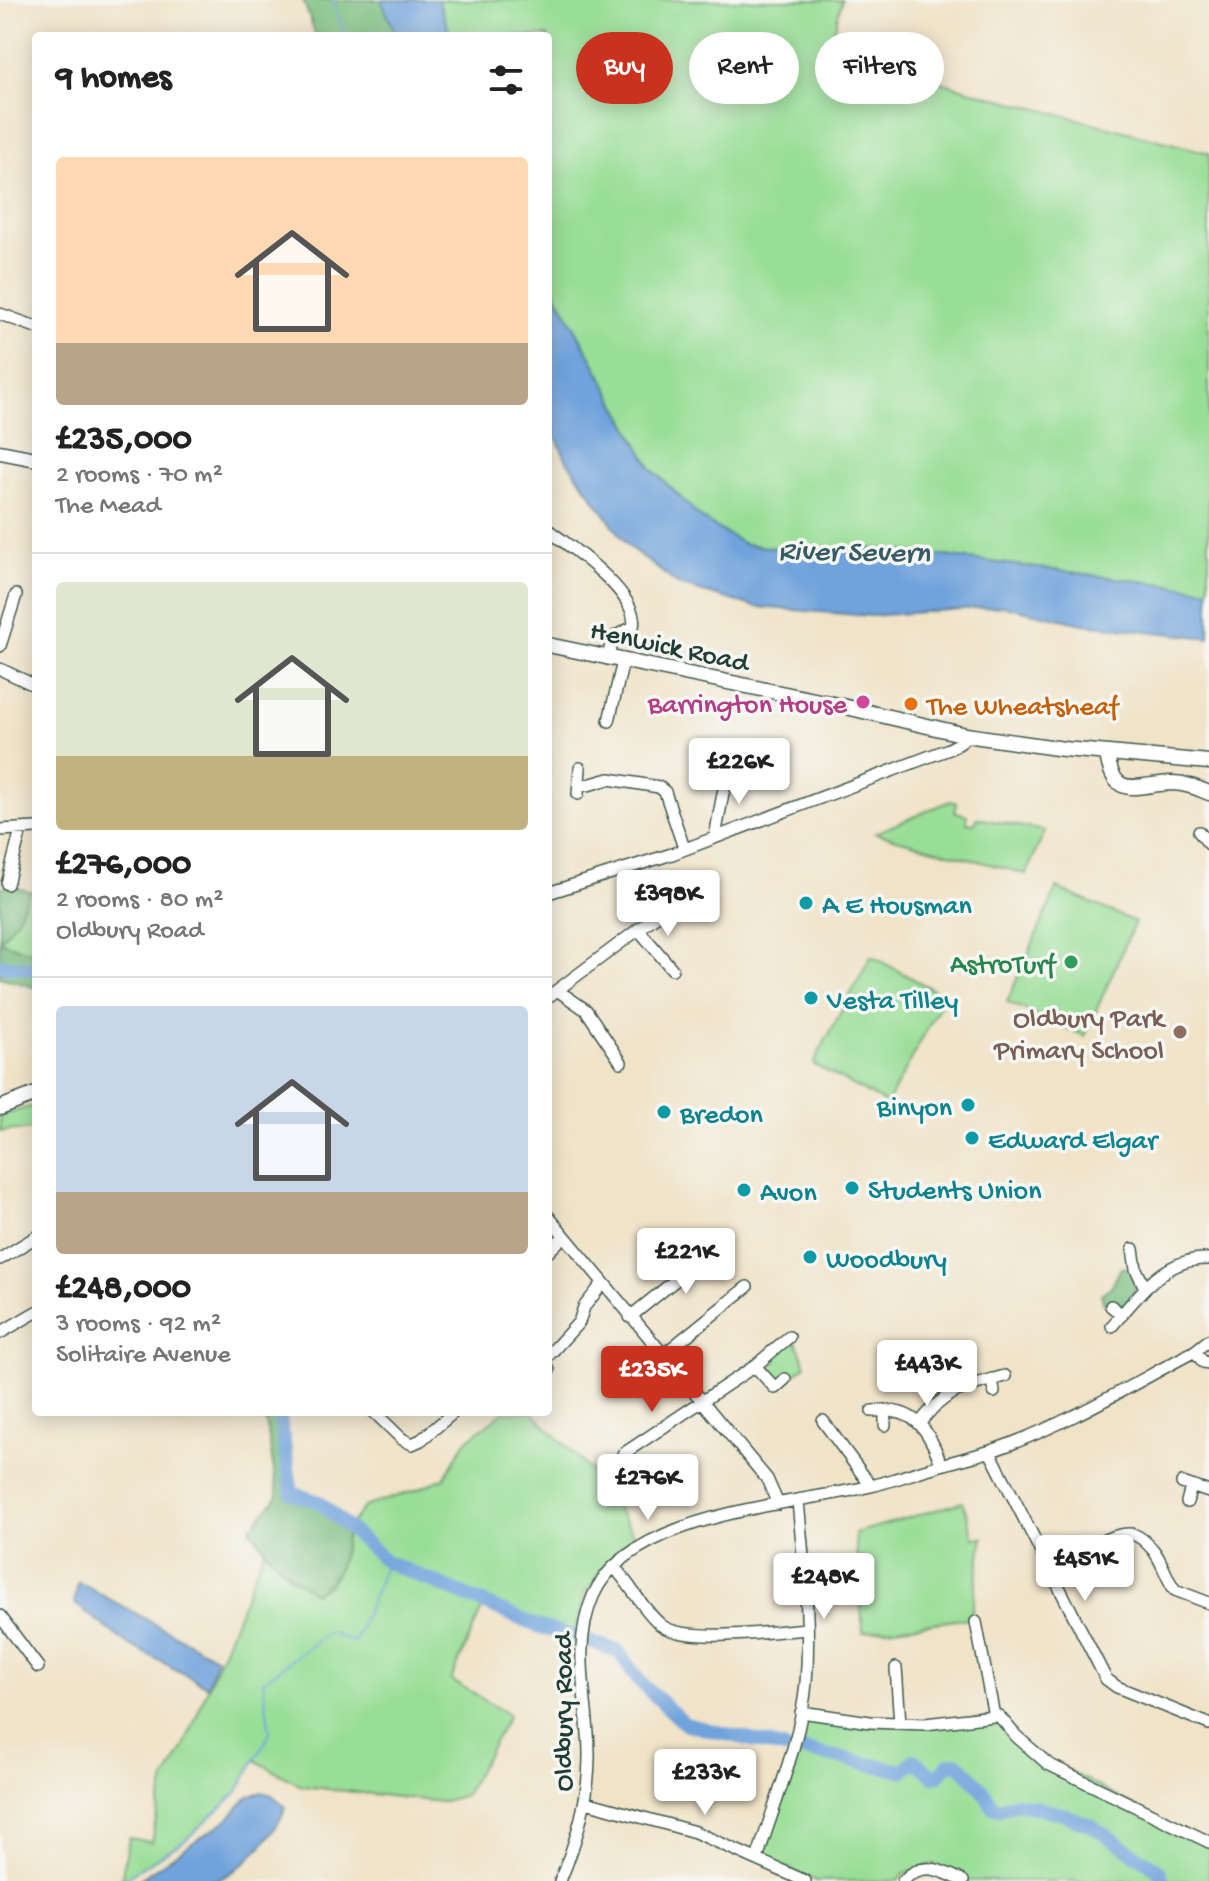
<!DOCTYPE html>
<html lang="en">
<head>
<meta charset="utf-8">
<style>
  body { margin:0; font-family:"Gochi Hand",sans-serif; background:#f6f6f6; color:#222; height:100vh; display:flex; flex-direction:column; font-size:30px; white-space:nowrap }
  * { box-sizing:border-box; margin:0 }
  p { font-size:26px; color:#767676 }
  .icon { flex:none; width:44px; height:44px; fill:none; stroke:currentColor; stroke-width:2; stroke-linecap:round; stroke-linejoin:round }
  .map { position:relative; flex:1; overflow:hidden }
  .side { position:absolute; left:32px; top:32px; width:520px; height:1384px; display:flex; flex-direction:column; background:#fff; border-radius:8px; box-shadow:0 4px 20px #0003 }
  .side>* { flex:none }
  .banner { position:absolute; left:576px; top:32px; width:512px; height:72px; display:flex; gap:16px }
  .price { position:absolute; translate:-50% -68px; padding:0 18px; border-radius:8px; background:#fff; color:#222; font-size:26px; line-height:52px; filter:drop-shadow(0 2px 4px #0008) }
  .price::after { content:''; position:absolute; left:50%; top:48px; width:24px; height:18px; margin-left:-12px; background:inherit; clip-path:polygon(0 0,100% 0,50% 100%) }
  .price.current { background:#c8321e; color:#fff }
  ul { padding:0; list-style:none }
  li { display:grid; align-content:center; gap:16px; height:424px; padding:0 24px }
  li+li { border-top:2px solid #e0e0e0 }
  li span { display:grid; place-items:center; height:248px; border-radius:8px; color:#555 }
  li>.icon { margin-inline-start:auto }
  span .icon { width:144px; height:144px; fill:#fffc; stroke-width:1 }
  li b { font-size:34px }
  h2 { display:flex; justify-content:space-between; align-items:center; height:96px; padding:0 24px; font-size:34px }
  .tag { padding:0 28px; border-radius:36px; background:#fff; box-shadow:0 4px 20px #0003; font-size:28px; line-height:72px }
  .tag.current { background:#c8321e; color:#fff }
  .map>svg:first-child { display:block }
</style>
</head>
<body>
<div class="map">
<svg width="1209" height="1881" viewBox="0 0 1209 1881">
  <rect width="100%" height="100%" fill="#f6f6f2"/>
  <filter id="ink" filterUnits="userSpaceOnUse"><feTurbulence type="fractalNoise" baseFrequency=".0125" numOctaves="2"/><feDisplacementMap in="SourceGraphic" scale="16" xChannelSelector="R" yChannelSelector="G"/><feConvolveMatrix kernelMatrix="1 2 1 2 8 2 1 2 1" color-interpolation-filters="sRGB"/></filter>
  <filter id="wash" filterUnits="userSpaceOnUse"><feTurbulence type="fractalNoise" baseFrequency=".006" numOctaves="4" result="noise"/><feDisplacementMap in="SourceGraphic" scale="32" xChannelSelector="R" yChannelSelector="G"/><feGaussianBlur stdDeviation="1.8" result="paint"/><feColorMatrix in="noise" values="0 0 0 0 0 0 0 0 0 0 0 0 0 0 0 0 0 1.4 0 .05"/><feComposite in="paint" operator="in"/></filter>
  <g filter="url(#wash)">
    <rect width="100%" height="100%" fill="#f0e3c8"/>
    <!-- green -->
    <path fill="#99de96" stroke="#5c8e65" stroke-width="2" d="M438 0H842L829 50 993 97 1209 153V590L937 555 874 549 800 551 744 544 702 519 651 468 548 278V36H451Z
      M950 801 957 803 955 812 967 815V823L975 824 977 818 1045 831 1026 874 875 833Z
      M1057 888 1135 922 1085 1036 1007 1002Z
      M30 891 36 893V954L0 941 16 921Z
      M871 956 945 996 887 1104 813 1064Z
      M36 1105V1129L0 1131V1116Z
      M794 1337 806 1365 790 1378 787 1374 777 1382 764 1372 777 1361 772 1354Z
      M503 1412H532L596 1476 634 1535 611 1558 585 1594 574 1637 537 1626 484 1604 451 1680 509 1715 465 1795 441 1802 302 1786 255 1760 237 1793 183 1842 121 1880 129 1838 151 1842 165 1780 183 1749 264 1550 287 1574 314 1593 330 1585 339 1567 348 1528 364 1507 419 1489 444 1478 465 1442Z
      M963 1502 974 1538 983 1537 971 1618 863 1632 855 1533Z
      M811 1717 854 1724 996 1718 1020 1744 1209 1847V1881H969L933 1864 904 1874 898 1881H816L769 1860 765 1849 804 1720Z"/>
    <!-- forest -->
    <path fill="#7abd7f" stroke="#4c7d5a" stroke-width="2" d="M303 0H381L397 36H316Z
      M10 886 30 891 16 921 0 941 36 954V988L0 977V894L2 887Z
      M1126 1267C1143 1285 1137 1291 1124 1307L1104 1304 1101 1294 1112 1286 1121 1268Z
      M240 1412H279L292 1493 319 1502 348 1528C342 1557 342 1578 314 1593 288 1575 268 1556 250 1529L278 1496 266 1422Z"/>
    <!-- water -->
    <path fill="#6fa2db" stroke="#477088" stroke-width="2" d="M381 0H438L451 36H397Z
      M548 278 651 468 702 519 744 544 800 551 874 549 937 555 1209 590V638L1083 624 1004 606 870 616 756 607 679 585 628 546 567 461 548 420Z
      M78 1582 217 1658 207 1686 126 1643 74 1603Z
      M262 1792 272 1795 286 1807C275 1834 242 1874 212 1881 194 1881 157 1881 137 1881L229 1818 249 1796Z"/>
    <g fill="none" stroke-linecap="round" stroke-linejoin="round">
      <!-- stream -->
      <path stroke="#6fa2db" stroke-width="2" d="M333 0 345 36
        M119 1881 183 1842 237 1793 270 1733 263 1681 329 1632 354 1642 387 1562"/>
      <!-- river -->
      <path stroke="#6fa2db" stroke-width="14" d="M0 965 36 969
        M279 1412 292 1493 319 1502 387 1562 537 1626 574 1637
        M587 1641 618 1651 640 1682 685 1724 784 1748
        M797 1749 903 1771 914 1760 933 1776 939 1775 949 1764 958 1763 982 1789 993 1807 999 1809 1017 1803 1063 1814 1090 1825 1159 1870 1163 1881"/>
    </g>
  </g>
  <g filter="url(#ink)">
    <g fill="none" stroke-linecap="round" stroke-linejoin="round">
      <defs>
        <path id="minor" d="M0 314 36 327
          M548 530C571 547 641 595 633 627L612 638 608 659
          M0 646 16 595
          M0 669 36 686
          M609 721 623 661
          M580 783 588 785 609 779 659 787 665 792 684 848
          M578 794 580 768
          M0 830 36 828
          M1199 832 1209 844
          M715 837 723 793 733 765
          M7 884 21 830
          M548 893 672 854 949 749 960 743 966 735
          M638 929 672 969
          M557 990 586 1010 621 1062
          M548 997 675 902
          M548 1216 767 1479 778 1504
          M1133 1249 1136 1269 1145 1288
          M548 1252 564 1236
          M0 1259 36 1237
          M1111 1306 1122 1315
          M630 1317 719 1245
          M1112 1326C1139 1295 1164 1257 1209 1259
          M0 1333 36 1312
          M1195 1351 1203 1362 1209 1363
          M663 1355 747 1287
          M548 1356 579 1322 584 1307 603 1283
          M755 1366 775 1388 785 1379
          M548 1369 549 1370
          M992 1379 994 1392
          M885 1410V1425
          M872 1411C914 1407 928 1427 941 1464
          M374 1412 402 1439 412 1444 421 1440 454 1412
          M823 1421 871 1486
          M919 1424C946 1389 965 1387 1005 1376
          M990 1452 1106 1679 1117 1687 1209 1724
          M623 1454 755 1366 789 1337
          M1182 1483 1209 1492
          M1187 1502 1191 1487
          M614 1567C631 1585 642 1609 661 1625 684 1644 775 1631 807 1629
          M1049 1570C1068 1560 1115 1528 1135 1535 1143 1538 1149 1545 1154 1551 1163 1563 1166 1578 1175 1590L1209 1603
          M0 1616 38 1667
          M976 1622 994 1716H999L1016 1736 1048 1764 1209 1842
          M896 1668 900 1723
          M801 1712 870 1722 925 1724 994 1716
          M586 1802 695 1832 805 1881
          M757 1859C774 1804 801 1740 806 1683 811 1622 803 1560 798 1500
          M560 1881C577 1840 590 1796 589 1752 588 1698 571 1648 593 1596 629 1513 794 1505 871 1486 895 1480 918 1471 941 1465 958 1460 976 1456 994 1450 1064 1426 1129 1386 1195 1351L1209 1340
          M903 1881C922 1860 941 1870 963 1881"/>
        <path id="major" d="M0 452 36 459
          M548 645 829 703 966 735 1064 749 1209 762
          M1107 753C1113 802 1137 784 1172 783 1185 783 1197 788 1209 793
          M0 1108 36 1094"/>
      </defs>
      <!-- minor casing -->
      <use href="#minor" stroke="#3e564a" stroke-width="14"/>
      <!-- major casing -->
      <use href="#major" stroke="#3e564a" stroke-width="17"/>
      <!-- minor -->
      <use href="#minor" stroke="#fff" stroke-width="11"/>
      <!-- major -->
      <use href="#major" stroke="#fff" stroke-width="14"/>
    </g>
  </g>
  <!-- markers -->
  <circle fill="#d1479c" stroke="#f6f6f2" stroke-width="3" cx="863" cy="702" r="8"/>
  <circle fill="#e8710a" stroke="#f6f6f2" stroke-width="3" cx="911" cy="704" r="8"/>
  <g fill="#0f9aa8" stroke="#f6f6f2" stroke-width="3">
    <circle cx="806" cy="903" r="8"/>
    <circle cx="811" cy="998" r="8"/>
    <circle cx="968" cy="1105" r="8"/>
    <circle cx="664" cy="1112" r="8"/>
    <circle cx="972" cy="1138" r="8"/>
    <circle cx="852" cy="1188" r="8"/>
    <circle cx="744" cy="1190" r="8"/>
    <circle cx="810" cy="1257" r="8"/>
  </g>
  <circle fill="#2e9e5b" stroke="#f6f6f2" stroke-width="3" cx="1071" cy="962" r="8"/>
  <circle fill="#8d6e63" stroke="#f6f6f2" stroke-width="3" cx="1180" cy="1032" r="8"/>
  <g text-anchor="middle" stroke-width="7" stroke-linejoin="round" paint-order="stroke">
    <!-- street labels -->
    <g font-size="28" fill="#1f3d34" stroke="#f6f6f2">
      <text transform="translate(670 644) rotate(12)" y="10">Henwick Road</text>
      <text transform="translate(561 1712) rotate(-90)" y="10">Oldbury Road</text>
    </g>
    <!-- hotel labels -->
    <g font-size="28" fill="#b23c85" stroke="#f6f6f2" text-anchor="end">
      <text x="847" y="712">Barrington House</text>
    </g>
    <!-- food labels -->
    <g font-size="28" fill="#c56008" stroke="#f6f6f2" text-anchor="start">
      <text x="927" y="714">The Wheatsheaf</text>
    </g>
    <!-- culture labels -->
    <g font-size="28" fill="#0d838f" stroke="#f6f6f2" text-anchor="start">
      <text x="822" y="913">A E Housman</text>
      <text x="827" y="1008">Vesta Tilley</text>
      <text x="952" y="1115" text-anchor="end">Binyon</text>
      <text x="680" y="1122">Bredon</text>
      <text x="988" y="1148">Edward Elgar</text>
      <text x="868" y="1198">Students Union</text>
      <text x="760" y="1200">Avon</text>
      <text x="826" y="1267">Woodbury</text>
    </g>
    <!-- leisure labels -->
    <g font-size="28" fill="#27864d" stroke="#f6f6f2" text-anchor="end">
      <text x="1055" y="972">AstroTurf</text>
    </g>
    <!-- education labels -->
    <g font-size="28" fill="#785e54" stroke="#f6f6f2" text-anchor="end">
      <text x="1164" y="1026">Oldbury Park<tspan x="1164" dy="32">Primary School</tspan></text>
    </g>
    <!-- water labels -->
    <g font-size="30" font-style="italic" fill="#375b66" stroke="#f6f6f2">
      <text transform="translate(854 550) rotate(1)" y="10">River Severn</text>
    </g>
  </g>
</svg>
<b class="price" style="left:739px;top:806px">£226K</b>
<b class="price" style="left:668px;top:938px">£398K</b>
<b class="price" style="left:686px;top:1296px">£221K</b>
<b class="price" style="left:927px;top:1408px">£443K</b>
<b class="price current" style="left:652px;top:1414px">£235K</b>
<b class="price" style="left:648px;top:1522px">£276K</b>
<b class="price" style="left:1085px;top:1603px">£451K</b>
<b class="price" style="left:824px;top:1621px">£248K</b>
<b class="price" style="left:705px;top:1817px">£233K</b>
<div class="banner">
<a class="tag current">Buy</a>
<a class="tag">Rent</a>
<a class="tag">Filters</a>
</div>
<section class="side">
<h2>9 homes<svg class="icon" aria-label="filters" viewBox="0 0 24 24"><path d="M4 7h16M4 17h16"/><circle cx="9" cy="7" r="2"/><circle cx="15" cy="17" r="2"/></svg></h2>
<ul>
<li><span style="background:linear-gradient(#ffd9b3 75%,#b9a48a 0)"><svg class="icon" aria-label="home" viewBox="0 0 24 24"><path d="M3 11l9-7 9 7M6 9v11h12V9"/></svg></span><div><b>£235,000</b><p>2 rooms · 70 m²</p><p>The Mead</p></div></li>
<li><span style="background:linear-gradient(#dfe7d0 70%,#c2b280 0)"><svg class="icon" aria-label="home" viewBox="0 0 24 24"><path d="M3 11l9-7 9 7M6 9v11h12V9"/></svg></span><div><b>£276,000</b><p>2 rooms · 80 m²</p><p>Oldbury Road</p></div></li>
<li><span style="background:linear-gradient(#c9d6e8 75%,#b9a48a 0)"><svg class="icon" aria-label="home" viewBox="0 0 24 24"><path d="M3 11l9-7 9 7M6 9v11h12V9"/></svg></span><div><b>£248,000</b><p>3 rooms · 92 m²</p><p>Solitaire Avenue</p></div></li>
</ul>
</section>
</div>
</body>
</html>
